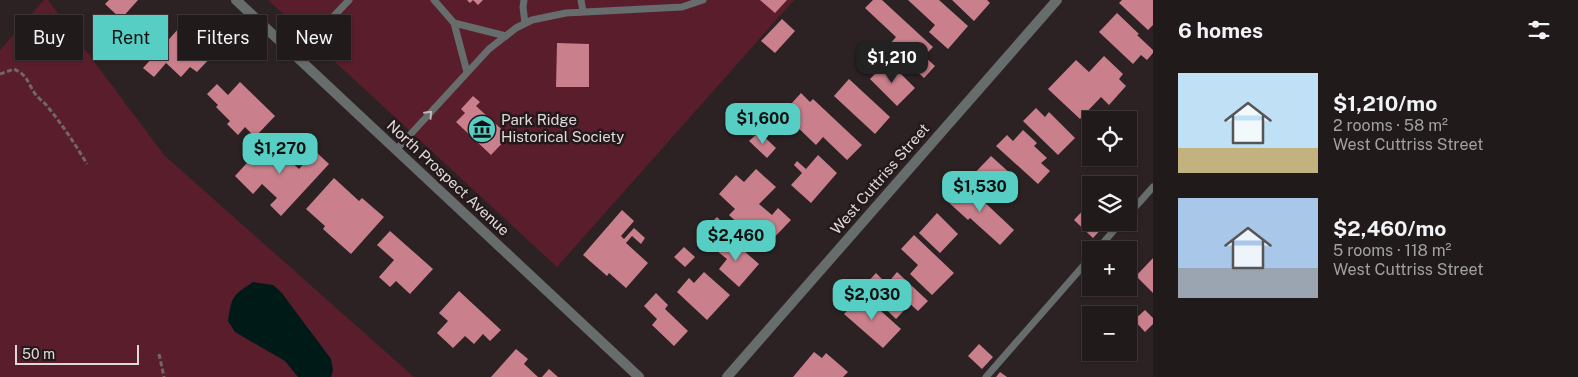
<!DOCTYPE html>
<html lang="en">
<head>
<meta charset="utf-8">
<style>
  body { margin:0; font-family:"Public Sans",sans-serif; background:#292323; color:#f1f3f6; height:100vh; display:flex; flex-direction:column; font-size:19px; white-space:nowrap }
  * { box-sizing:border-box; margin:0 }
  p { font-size:16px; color:#a2a1a2 }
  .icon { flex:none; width:28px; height:28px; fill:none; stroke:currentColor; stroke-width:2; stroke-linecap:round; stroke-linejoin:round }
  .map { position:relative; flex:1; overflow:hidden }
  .side { display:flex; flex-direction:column; background:#211a1a; width:425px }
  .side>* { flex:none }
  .banner { position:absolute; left:15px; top:15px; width:475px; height:45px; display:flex; gap:10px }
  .tools { position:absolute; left:1082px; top:111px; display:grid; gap:10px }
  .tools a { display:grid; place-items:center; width:55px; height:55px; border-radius:0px; background:#211a1a; box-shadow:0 1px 4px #0004,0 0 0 1px #3e3839; font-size:25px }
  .scale { position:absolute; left:15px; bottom:12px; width:124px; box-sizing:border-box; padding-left:5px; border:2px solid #e0d9da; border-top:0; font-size:14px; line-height:18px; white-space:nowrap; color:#e0d9da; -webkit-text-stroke:4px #23191a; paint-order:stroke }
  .price { position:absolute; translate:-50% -42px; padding:0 11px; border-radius:10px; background:#56cec4; color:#111; font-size:16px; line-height:32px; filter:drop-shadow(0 1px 2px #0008) }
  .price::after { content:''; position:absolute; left:50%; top:30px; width:15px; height:11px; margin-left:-8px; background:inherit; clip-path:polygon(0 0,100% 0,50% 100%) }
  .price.selected { background:#222; color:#fff }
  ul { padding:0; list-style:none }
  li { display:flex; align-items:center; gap:15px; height:125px; padding:0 25px }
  li span { display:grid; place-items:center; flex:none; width:140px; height:100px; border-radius:0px; color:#555 }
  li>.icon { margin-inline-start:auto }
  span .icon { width:60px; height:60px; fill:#fffc; stroke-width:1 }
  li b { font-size:21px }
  h2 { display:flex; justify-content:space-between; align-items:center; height:60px; padding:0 25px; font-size:21px }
  .chip { padding:0 18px; border-radius:0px; background:#211a1a; box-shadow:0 1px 4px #0004,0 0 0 1px #3e3839; font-size:18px; line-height:45px }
  .chip.selected { background:#56cec4; color:#111 }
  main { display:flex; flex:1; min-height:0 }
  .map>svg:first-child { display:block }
</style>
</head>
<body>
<main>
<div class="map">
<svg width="1153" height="377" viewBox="0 0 1153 377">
  <rect width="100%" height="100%" fill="#2c2223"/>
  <!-- green -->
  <path fill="#591d2b" d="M44 0H48L164 155 414 377H0V50Z
    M268 0H794L557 267Z"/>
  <!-- water -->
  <path fill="#001a17" d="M253 282 273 285 281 292 331 359 333 371 331 377H298L285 361 235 332 228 321C232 296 232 296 253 282Z"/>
  <!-- building -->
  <path fill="#ca808c" d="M109 0H138L121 19 105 4Z
    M467 0H483L478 5 473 0 470 3Z
    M760 0H787L775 13Z
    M873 0H882L933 47 924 56 935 66 924 78 889 45 896 37 865 8Z
    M908 0H939L968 26 948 49 929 32 935 25Z
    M952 0H987L990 3 974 21Z
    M1122 0H1153V25L1148 30 1119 3Z
    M1117 13 1139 34 1137 35 1153 50V53L1147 60 1141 55 1133 64 1099 32Z
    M782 19 795 31 775 53 761 41Z
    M180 27 212 56 197 72 190 67 181 77 166 63 154 77 143 68Z
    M557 43 589 44V87H556Z
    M1104 56 1123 74 1119 79 1126 86 1109 105 1101 97 1080 119 1048 89 1076 60 1089 72Z
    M888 61 915 88 897 106 870 79Z
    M849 79 890 117 875 134 834 96Z
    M240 82 275 116 255 137 245 127 238 135 227 124 230 121 216 107 218 105 207 94 217 84 228 95Z
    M801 93 810 102 813 99 862 145 847 160 823 137 816 145 791 121 799 112 791 104Z
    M473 96 480 102 476 106 509 136 491 155 456 122 465 113 461 109Z
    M1036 108 1045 117 1049 112 1075 138 1058 155 1023 121Z
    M1023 130 1037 143 1034 146 1047 158 1041 163 1050 171 1038 184 996 146 1007 135 1013 141Z
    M759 132 776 148 767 158 749 141Z
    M268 140 299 169 315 151 329 164 281 216 270 205 277 198 262 184 253 194 235 176Z
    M818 155 837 173 811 203 791 185 802 173 794 165 797 161 806 169Z
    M991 156 1012 175 991 199 969 179Z
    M756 169 776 187 759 204 772 215 778 208 791 220 764 248 729 215 735 209 719 194 736 175 744 182Z
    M334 178 359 201 362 198 384 217 351 254 323 229 325 226 306 209Z
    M1124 180 1136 190 1129 198V185H1119Z
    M963 182 1014 230 1000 245 970 218 968 220 946 200Z
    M1087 206 1091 210V222H1104L1106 224 1093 238 1074 220Z
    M622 210 634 221 621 236 624 239 634 228 645 238 641 244 632 236 626 243 648 263 626 288 609 273 607 276 583 255Z
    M937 213 958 234 940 253 919 233Z
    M717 217 726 226 719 234 709 225Z
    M390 231 433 269 410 294 396 281 390 287 379 277 394 260 377 245Z
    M914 235 954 273 932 295 910 274 918 265 901 249Z
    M728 237 759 264 739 287 719 269 727 259 717 251Z
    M684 247 695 257 685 267 674 257Z
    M1153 258V293L1136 276Z
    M704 272 730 295 707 320 677 292 689 278 694 283Z
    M897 272 928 301 918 311 910 304 896 319 863 287 876 273 887 284Z
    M459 291 501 330 490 341 483 334 474 344 465 336 453 348 437 333 448 321 439 313Z
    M656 293 668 305 665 309 688 331 674 346 652 325 657 319 644 306Z
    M862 294 901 329 883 348 844 314Z
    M1145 310 1153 318V324L1145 332 1134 320Z
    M979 344 993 357 982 369 968 356Z
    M516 349 528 359 524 364 538 377H491Z
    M814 352 822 358 826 353 848 372 843 377H793Z
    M549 369 558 377H542Z
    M1000 372 1007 377H996Z"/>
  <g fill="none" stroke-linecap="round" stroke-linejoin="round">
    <!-- path -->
    <path stroke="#706768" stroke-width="3" stroke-dasharray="5 2.5" stroke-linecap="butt" d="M0 74 14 69C29 76 27 83 36 95 39 99 44 102 47 106 62 124 75 144 87 164
      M159 354 164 377"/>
    <!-- service -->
    <path stroke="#676d6c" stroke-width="7" d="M434 0 454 23 467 72
      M524 0 523 7 525 23
      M581 0 583 12
      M454 23 506 36
      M296 56 349 0
      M396 150 489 49 516 28 532 20 566 13 682 7 703 0
      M1129 214 1153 187
      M1097 250 1121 222
      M986 377 1091 257"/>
    <!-- minor -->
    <path stroke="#676d6c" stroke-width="10" d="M727 377 1057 0"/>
    <!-- tertiary -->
    <path stroke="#676d6c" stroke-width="10" d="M236 0 639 377"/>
  </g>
  <!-- one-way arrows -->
  <defs><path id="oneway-chevron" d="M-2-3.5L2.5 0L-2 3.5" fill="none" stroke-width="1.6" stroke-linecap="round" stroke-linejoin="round" transform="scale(1.25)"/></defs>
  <use stroke="#bcb9b9" href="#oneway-chevron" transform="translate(429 114) rotate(-47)"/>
  <!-- icons -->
  <defs>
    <symbol id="museum-disc" viewBox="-11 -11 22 22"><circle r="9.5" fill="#56cec4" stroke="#23191a"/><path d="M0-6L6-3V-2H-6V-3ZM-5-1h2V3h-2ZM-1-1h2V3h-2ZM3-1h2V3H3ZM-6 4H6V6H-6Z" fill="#111"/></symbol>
  </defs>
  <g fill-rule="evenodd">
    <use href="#museum-disc" x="466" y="113" width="32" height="32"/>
  </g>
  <g text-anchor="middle" stroke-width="5" stroke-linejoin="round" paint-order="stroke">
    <!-- poi labels -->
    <g font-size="15" fill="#e0d9da" stroke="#23191a" text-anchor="start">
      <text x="501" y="125">Park Ridge<tspan x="501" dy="17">Historical Society</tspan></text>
    </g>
    <!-- street labels -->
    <g font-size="15" fill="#e0d9da" stroke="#23191a">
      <text transform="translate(448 178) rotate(43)" y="5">North Prospect Avenue</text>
      <text transform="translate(880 179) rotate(-49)" y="5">West Cuttriss Street</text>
    </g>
  </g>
</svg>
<div class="tools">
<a><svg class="icon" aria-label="locate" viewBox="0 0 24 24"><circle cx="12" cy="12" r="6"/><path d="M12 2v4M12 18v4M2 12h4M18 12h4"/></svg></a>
<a><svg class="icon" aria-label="layers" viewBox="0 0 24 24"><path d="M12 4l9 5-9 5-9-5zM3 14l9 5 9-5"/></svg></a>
<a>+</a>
<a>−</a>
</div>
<div class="scale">50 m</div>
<b class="price selected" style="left:892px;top:84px">$1,210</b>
<b class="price" style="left:763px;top:145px">$1,600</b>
<b class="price" style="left:280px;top:175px">$1,270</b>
<b class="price" style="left:980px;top:213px">$1,530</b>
<b class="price" style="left:736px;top:262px">$2,460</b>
<b class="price" style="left:872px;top:321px">$2,030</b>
<div class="banner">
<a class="chip">Buy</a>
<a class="chip selected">Rent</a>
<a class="chip">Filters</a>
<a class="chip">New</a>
</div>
</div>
<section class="side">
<h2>6 homes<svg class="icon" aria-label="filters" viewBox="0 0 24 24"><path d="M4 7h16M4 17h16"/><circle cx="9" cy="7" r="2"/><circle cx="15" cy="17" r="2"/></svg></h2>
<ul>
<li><span style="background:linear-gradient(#bfe0f5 75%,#c2b280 0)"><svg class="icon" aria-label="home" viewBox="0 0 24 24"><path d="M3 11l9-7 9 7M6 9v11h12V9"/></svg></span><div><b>$1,210/mo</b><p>2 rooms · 58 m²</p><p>West Cuttriss Street</p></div></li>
<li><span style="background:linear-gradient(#a9c7e8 70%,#9aa5b1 0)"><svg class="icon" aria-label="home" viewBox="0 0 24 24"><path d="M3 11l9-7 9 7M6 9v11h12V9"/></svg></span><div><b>$2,460/mo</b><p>5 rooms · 118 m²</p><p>West Cuttriss Street</p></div></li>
</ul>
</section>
</main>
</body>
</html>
